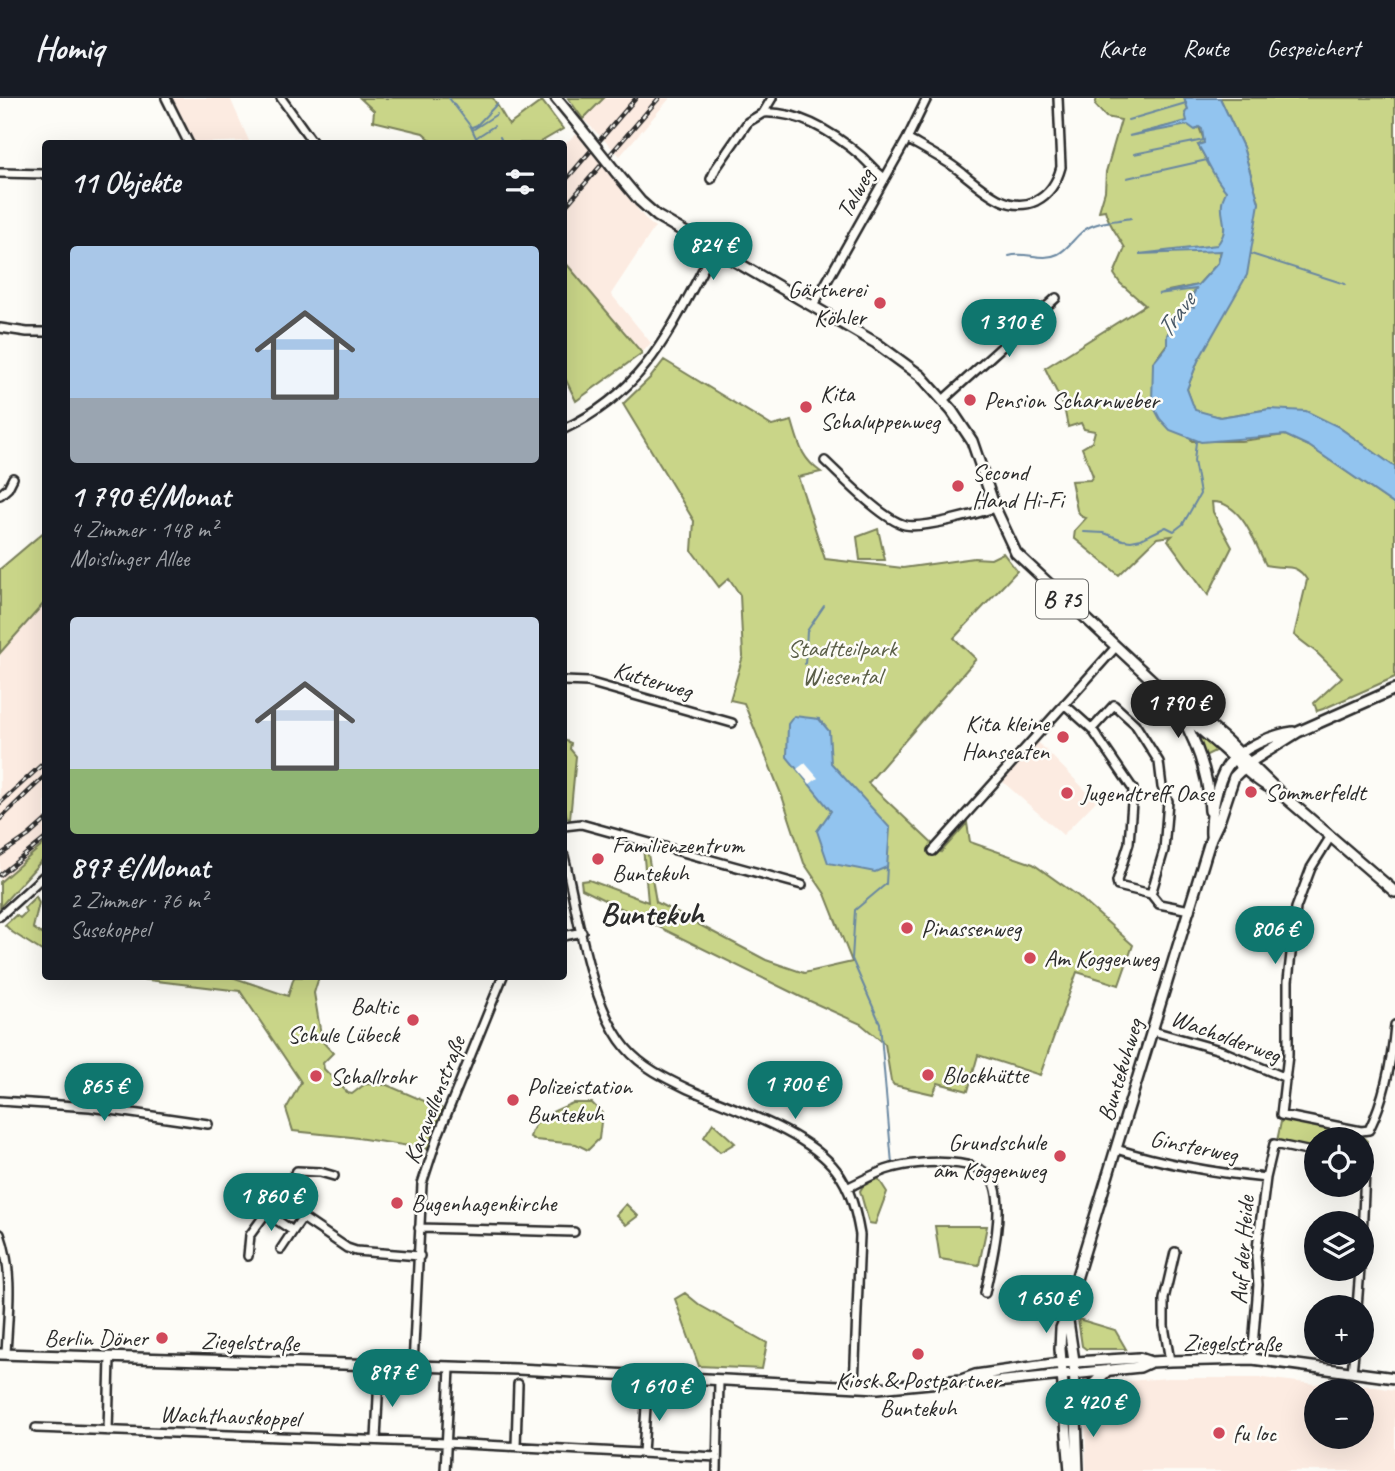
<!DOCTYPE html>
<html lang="de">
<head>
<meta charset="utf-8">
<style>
  body { margin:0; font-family:Caveat,sans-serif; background:#242831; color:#f1f3f6; height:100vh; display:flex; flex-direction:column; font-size:26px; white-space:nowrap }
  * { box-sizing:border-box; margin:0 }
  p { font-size:23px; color:#9ea1a6 }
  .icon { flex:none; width:38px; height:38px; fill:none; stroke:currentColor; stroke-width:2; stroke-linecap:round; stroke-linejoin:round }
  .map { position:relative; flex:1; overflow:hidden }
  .details { position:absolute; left:42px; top:42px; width:525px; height:840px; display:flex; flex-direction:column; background:#171b24; border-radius:7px; box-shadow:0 7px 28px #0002 }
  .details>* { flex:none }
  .fabs { position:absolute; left:1304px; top:1029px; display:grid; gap:14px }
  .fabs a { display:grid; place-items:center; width:70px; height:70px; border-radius:50%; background:#171b24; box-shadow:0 7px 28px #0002; font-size:35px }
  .price { position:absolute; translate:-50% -60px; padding:0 16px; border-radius:24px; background:#0f766e; color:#fff; font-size:23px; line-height:46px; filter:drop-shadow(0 2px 4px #0008) }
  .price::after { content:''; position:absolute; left:50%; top:42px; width:21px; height:16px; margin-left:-10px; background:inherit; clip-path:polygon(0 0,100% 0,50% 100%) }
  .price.active { background:#222; color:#fff }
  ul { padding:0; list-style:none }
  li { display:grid; align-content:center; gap:14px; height:371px; padding:0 28px }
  li span { display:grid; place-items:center; height:217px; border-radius:7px; color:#555 }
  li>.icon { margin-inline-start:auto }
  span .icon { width:126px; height:126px; fill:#fffc; stroke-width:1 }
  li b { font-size:30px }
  h2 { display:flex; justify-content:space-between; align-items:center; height:84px; padding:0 28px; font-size:30px }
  header { display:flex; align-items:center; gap:42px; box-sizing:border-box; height:98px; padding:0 35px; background:#171b24; border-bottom:2px solid #363941 }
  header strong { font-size:33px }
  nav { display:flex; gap:38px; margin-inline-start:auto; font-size:24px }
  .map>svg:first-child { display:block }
</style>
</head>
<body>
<header>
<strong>Homiq</strong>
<nav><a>Karte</a><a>Route</a><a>Gespeichert</a></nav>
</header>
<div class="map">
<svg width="1395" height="1373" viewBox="0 0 1395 1373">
  <rect width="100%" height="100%" fill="#fdfcf7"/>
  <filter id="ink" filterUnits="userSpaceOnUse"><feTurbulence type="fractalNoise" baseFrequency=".0143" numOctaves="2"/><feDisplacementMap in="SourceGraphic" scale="14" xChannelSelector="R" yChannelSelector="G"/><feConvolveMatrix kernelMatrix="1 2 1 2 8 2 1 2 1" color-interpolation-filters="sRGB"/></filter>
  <g filter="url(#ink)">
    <!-- built -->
    <path fill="#fcebe1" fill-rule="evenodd" d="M170 0H230L249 43 194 45Z
      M604 0H670L620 58 583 21Z
      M577 36 648 124 655 129 611 196 651 245 642 255 564 163V46Z
      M45 504V745L0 784V555Z
      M1038 644 1096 703 1063 737 1003 684Z
      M1169 1280H1264L1315 1286 1336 1283 1395 1292V1373H1086L1085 1316 1088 1301 1099 1290 1113 1284ZM1362 1293V1339H1316V1293Z"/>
    <!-- green -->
    <path fill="#c9d588" stroke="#7a805a" stroke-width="2" d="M360 0H493L509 27 542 3 563 31 539 45H434L423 35 373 23 374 13Z
      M568 0H604L583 21Z
      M1097 0H1184L1188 11V23L1146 34 1189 26 1199 29 1205 45 1198 47C1208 63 1214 79 1227 93L1222 105 1225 120 1223 145 1218 165 1198 187 1168 193 1196 191 1193 197 1194 209 1153 265 1192 343H1241L1285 337 1309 348 1395 407V579L1323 611 1317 613 1314 605 1342 579 1316 554 1294 537 1307 482C1295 463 1285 472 1266 467 1255 446 1242 403 1212 404L1213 414 1232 449 1208 497 1168 442 1172 438 1157 440 1119 477 1074 440 1075 432 1086 420 1082 419 1077 412 1071 383 1090 382 1093 378 1082 350 1092 344 1095 333 1084 331 1081 325 1068 329 1064 309 1045 270 1145 207 1120 185 1114 176 1125 150C1118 137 1108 126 1105 112L1099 113 1105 93 1106 74 1121 22 1106 19 1095 7Z
      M1220 0H1395V369L1337 328 1270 311 1220 319 1195 313 1187 291 1259 105 1243 49Z
      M564 163 642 255 576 303 564 278Z
      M664 262 772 328 792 323C799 346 801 360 821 374L798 379 825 461 903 470 974 460 991 461 1003 455 1017 473 954 540 976 561 868 685 941 754 967 725 970 744 1033 766 1078 798 1133 847 1119 887 1077 874 1040 977 978 957 968 993 938 985 933 996 894 987 891 983 885 946 861 926 801 899 582 791 581 783 589 782 648 804 643 749 647 750 656 804 766 862 804 875 852 864 825 796 804 765 782 698 744 605 730 602 743 558 740 497 729 480 719 489 692 453 694 423 623 306 650 280Z
      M878 431 885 462H860L857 439Z
      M45 433V504L0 555V471Z
      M1194 632 1217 652 1205 658Z
      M564 642 571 645 570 651 576 658 570 721 567 720 564 707Z
      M45 745V759L0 809V784Z
      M36 798 39 805 33 830 45 838V855L12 834 5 827 16 817 20 820 26 814 24 810Z
      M123 879H232L288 898 294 879H319L314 895 322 943 333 955 323 965 324 971 348 995 352 996 365 986 387 987 443 1011 428 1051 351 1039 293 1033 286 1011 301 984 240 893Z
      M573 1005H592L602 1015 599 1041 588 1052 576 1046 535 1042 530 1039C534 1019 556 1012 573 1005Z
      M1282 1019 1362 1038 1367 1043 1364 1056 1362 1058V1041H1316V1052L1277 1043Z
      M713 1025 735 1045 720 1054 704 1039Z
      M878 1080 887 1094 875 1126 869 1125 860 1093 863 1088Z
      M626 1106 638 1118 626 1127 616 1117Z
      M935 1128H987L979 1167 940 1161Z
      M685 1195 701 1208 767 1245 762 1271 699 1268 675 1201Z
      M1078 1221 1115 1232 1126 1251H1086L1082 1248Z"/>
    <!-- water -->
    <path fill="#92c4ef" stroke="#6987a1" stroke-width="2" d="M1184 0H1220L1243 49 1259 105 1247 177 1198 263 1187 291 1195 312 1220 319 1270 311 1306 313 1337 328 1395 369V407L1309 348 1285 337 1201 344 1170 332 1160 321 1152 306 1153 265 1167 248V237L1182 211 1194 209 1193 197 1196 191 1158 196 1198 187 1218 165 1221 153 1139 156 1217 147C1231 129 1220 122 1222 105 1222 100 1225 97 1226 93 1213 79 1208 63 1198 47L1204 45 1202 31 1199 29 1195 32 1188 27 1129 38 1187 23 1185 15 1188 11Z
      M794 618 819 621 829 633 831 665 890 730 887 769 875 774 828 765 817 733 831 713 787 659 788 626Z"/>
    <!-- pier -->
    <path fill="#fdfcf7" d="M805 665 818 680 810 686 797 671Z"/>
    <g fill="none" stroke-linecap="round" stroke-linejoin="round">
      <!-- stream -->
      <path stroke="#6987a1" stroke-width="2" d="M449 0 471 29 479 46
        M1128 22 1186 5
        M472 29 477 27 497 6
        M474 31 497 16
        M477 39 494 28
        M500 39 503 46
        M1134 56 1204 42
        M1127 80 1207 62
        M1251 156 1345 186
        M1009 158C1025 153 1042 164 1058 156 1068 151 1074 140 1083 133 1096 123 1116 123 1131 120
        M1084 434 1104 435 1123 442 1131 443 1141 441 1166 429 1174 433 1183 426 1200 396 1194 363 1196 344
        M805 566 807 533 824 508
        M887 769 886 786 855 812 852 861 880 925 892 1066"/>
      <defs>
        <path id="minor" d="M166 0 189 46
          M281 0 314 46
          M763 15C799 13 835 36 861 58 869 65 876 75 885 80
          M907 41C921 49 936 57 950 66 975 82 1003 118 1036 103 1050 96 1057 84 1061 69L1058 0
          M0 75 46 76
          M711 81 716 70 748 24 763 15 772 0
          M813 208 907 41 927 0
          M0 230 27 234H46
          M943 302 1056 200
          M564 331C648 292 672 227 714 151
          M825 363C842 379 883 422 905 427 923 431 976 416 995 410
          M0 397 8 390 13 380
          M564 583 588 584 732 625
          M1064 606 1092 631 1133 691 1129 745 1117 783 1118 788 1151 796
          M1092 631 1114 607 1135 626 1159 664 1162 689 1168 703 1164 752 1151 796 1159 806 1190 812
          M564 728 581 726 802 787
          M1331 738 1311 770 1296 810 1288 883V957L1281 1017 1361 1033 1369 1032C1385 999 1392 963 1395 927
          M933 753 1115 550
          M564 758C578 815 589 906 626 950 642 969 665 980 688 991 733 1011 806 1033 836 1072 851 1091 856 1114 860 1137L854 1289
          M0 818 46 776
          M564 838 582 834
          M1153 933 1220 952 1286 980
          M0 1003 90 1009 208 1026
          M1116 1051C1165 1066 1215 1075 1266 1080
          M1362 1065H1364L1365 1073 1362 1139
          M334 1078 320 1074 297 1073 275 1101 347 1150 356 1153 420 1158
          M847 1090C862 1083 876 1074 892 1070 917 1063 986 1057 995 1088 1004 1116 991 1166 985 1195
          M275 1101 266 1115 293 1133 302 1120
          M419 1130 574 1134
          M0 1136C14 1175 8 1215 6 1256
          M281 1151 293 1133
          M248 1158 250 1137 266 1115
          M1357 1209 1360 1171
          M1252 1261 1258 1187 1256 1158 1266 1080 1274 1046 1316 1055
          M1170 1263 1164 1228V1201L1175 1154
          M413 1268 422 1086 437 1040 503 878
          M1352 1274 1354 1255
          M36 1330 446 1345 717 1359
          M108 1333 110 1260
          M376 1342 379 1278
          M516 1348 518 1286
          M643 1355 647 1293
          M445 1373 450 1270
          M717 1373 719 1283"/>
        <path id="major" d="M556 0 579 28
          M615 73 640 103 657 118 876 245 921 278 952 313 972 343 995 410 1016 455 1167 596C1182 618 1203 633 1222 650 1240 666 1256 685 1279 694
          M1170 598 1182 604 1227 643 1279 694 1395 794
          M1181 617C1198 647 1209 677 1210 713
          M1211 737C1210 719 1217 682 1228 667 1241 650 1272 637 1293 634
          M1067 1216 1074 1263 1078 1373
          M0 1256 518 1271 878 1290 961 1282 975 1277 1060 1265 1139 1260 1151 1264
          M963 1282 996 1284 1140 1269 1151 1264 1170 1263 1252 1261 1395 1280
          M1077 1308 1085 1294 1108 1272
          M1070 1373 1060 1251 1061 1230 1067 1216 1073 1191 1211 740 1220 721 1234 679 1247 666 1298 634 1395 591"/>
      </defs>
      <!-- minor casing -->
      <use href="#minor" stroke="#2b2b2b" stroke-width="12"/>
      <!-- major casing -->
      <use href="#major" stroke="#2b2b2b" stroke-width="14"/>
      <!-- minor -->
      <use href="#minor" stroke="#fdfcf7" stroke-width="7"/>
      <!-- major -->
      <use href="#major" stroke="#fdfcf7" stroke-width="9"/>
      <defs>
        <path id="rail" d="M564 84 636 0
          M564 110 659 0
          M0 705 46 663
          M0 721 46 677
          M0 757 28 738 46 722
          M0 777 46 740"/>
      </defs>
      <!-- rail casing -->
      <use href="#rail" stroke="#2b2b2b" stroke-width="4.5"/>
      <!-- rail -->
      <use href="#rail" stroke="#fdfcf7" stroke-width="2" stroke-dasharray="5" stroke-linecap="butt"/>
      <defs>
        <path id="major-bridge" d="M579 28 615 73"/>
      </defs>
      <!-- major-bridge casing -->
      <use href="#major-bridge" stroke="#2b2b2b" stroke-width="14" stroke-linecap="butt"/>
      <!-- major-bridge -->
      <use href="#major-bridge" stroke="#fdfcf7" stroke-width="9"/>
    </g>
  </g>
  <!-- markers -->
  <g fill="#d1495b" stroke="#fdfcf7" stroke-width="2.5">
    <circle cx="880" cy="205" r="7"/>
    <circle cx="970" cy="302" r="7"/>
    <circle cx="806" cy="309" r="7"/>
    <circle cx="958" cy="388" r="7"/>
    <circle cx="1063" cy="639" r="7"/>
    <circle cx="1251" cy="694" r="7"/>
    <circle cx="1067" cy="695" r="7"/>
    <circle cx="598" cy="761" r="7"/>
    <circle cx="907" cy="830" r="7"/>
    <circle cx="1030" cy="860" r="7"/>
    <circle cx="413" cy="922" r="7"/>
    <circle cx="928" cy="977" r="7"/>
    <circle cx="316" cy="978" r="7"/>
    <circle cx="513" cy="1002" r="7"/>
    <circle cx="1060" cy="1058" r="7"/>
    <circle cx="397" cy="1105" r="7"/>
    <circle cx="162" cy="1240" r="7"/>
    <circle cx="918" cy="1256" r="7"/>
    <circle cx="1219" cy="1335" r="7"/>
  </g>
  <g text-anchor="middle" stroke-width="5" stroke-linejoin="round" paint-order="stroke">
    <!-- shield labels -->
    <rect fill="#fdfcf7" stroke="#6a6a68" stroke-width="2" x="1036" y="481.5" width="52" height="39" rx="5"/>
    <g font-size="23" font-weight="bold" fill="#2b2b2b">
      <text x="1062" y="509">B 75</text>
    </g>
    <!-- street labels -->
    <g font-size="24" fill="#2b2b2b" stroke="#fdfcf7">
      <text transform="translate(855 95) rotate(-61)" y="8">Talweg</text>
      <text transform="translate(653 582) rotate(16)" y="8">Kutterweg</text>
      <text transform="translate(1226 938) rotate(20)" y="8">Wacholderweg</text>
      <text transform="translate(1120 972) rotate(-73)" y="8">Buntekuhweg</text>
      <text transform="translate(434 1002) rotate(-69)" y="8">Karavellenstraße</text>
      <text transform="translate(1194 1048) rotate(11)" y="8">Ginsterweg</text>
      <text transform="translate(1242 1152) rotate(-86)" y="8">Auf der Heide</text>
      <text transform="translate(250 1244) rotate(2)" y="8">Ziegelstraße</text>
      <text transform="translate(1232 1245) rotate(1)" y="8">Ziegelstraße</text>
      <text transform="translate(230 1318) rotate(2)" y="8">Wachthauskoppel</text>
    </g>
    <!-- poi labels -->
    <g font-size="24" fill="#2b2b2b" stroke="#fdfcf7" text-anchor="start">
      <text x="866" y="199" text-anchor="end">Gärtnerei<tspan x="866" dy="28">Köhler</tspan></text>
      <text x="820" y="303">Kita<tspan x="820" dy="28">Schaluppenweg</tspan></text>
      <text x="984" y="310">Pension Scharnweber</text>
      <text x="972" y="382">Second<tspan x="972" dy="28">Hand Hi-Fi</tspan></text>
      <text x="1049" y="633" text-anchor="end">Kita kleine<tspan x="1049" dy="28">Hanseaten</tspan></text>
      <text x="1265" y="702">Sommerfeldt</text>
      <text x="1081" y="703">Jugendtreff Oase</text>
      <text x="612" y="755">Familienzentrum<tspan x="612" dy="28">Buntekuh</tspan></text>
      <text x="921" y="838">Pinassenweg</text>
      <text x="1044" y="868">Am Koggenweg</text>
      <text x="399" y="916" text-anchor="end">Baltic<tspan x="399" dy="28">Schule Lübeck</tspan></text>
      <text x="942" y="985">Blockhütte</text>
      <text x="330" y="986">Schallrohr</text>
      <text x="527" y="996">Polizeistation<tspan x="527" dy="28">Buntekuh</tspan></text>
      <text x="1046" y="1052" text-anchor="end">Grundschule<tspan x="1046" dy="28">am Koggenweg</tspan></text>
      <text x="411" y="1113">Bugenhagenkirche</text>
      <text x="148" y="1248" text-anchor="end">Berlin Döner</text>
      <text x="918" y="1290" text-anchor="middle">Kiosk &amp; Postpartner<tspan x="918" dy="28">Buntekuh</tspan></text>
      <text x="1233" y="1343">fu loc</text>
    </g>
    <!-- park labels -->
    <g font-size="24" fill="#5a5e47" stroke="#fdfcf7">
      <text x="842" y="558">Stadtteilpark<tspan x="842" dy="28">Wiesental</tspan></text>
    </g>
    <!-- water labels -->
    <g font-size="26" font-style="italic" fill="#4a5966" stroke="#fdfcf7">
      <text transform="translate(1175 217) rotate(-55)" y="9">Trave</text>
    </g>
    <!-- district labels -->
    <g font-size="32" font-weight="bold" fill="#2b2b2b" stroke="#fdfcf7">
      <text x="652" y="826">Buntekuh</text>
    </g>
  </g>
</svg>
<div class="fabs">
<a><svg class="icon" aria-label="locate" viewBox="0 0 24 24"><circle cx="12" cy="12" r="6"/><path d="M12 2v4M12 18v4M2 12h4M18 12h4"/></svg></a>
<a><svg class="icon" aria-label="layers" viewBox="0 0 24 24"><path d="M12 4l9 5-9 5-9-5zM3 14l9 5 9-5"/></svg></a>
<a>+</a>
<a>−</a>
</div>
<b class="price" style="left:713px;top:184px">824 €</b>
<b class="price" style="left:1009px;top:261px">1 310 €</b>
<b class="price active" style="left:1178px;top:642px">1 790 €</b>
<b class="price" style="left:1275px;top:868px">806 €</b>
<b class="price" style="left:795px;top:1023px">1 700 €</b>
<b class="price" style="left:104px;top:1025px">865 €</b>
<b class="price" style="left:271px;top:1135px">1 860 €</b>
<b class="price" style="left:1046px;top:1237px">1 650 €</b>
<b class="price" style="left:392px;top:1311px">897 €</b>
<b class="price" style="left:659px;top:1325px">1 610 €</b>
<b class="price" style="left:1093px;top:1341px">2 420 €</b>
<section class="details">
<h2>11 Objekte<svg class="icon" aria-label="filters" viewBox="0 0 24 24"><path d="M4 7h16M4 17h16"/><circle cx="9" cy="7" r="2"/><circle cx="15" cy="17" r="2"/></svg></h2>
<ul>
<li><span style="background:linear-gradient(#a9c7e8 70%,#9aa5b1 0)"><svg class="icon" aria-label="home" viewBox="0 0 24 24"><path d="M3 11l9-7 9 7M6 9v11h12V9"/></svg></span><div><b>1 790 €/Monat</b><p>4 Zimmer · 148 m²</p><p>Moislinger Allee</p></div></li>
<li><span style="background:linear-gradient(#c9d6e8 70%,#8fb573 0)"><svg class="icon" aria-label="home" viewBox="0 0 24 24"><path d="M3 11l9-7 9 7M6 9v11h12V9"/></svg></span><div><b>897 €/Monat</b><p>2 Zimmer · 76 m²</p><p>Susekoppel</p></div></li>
</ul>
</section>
</div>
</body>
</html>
